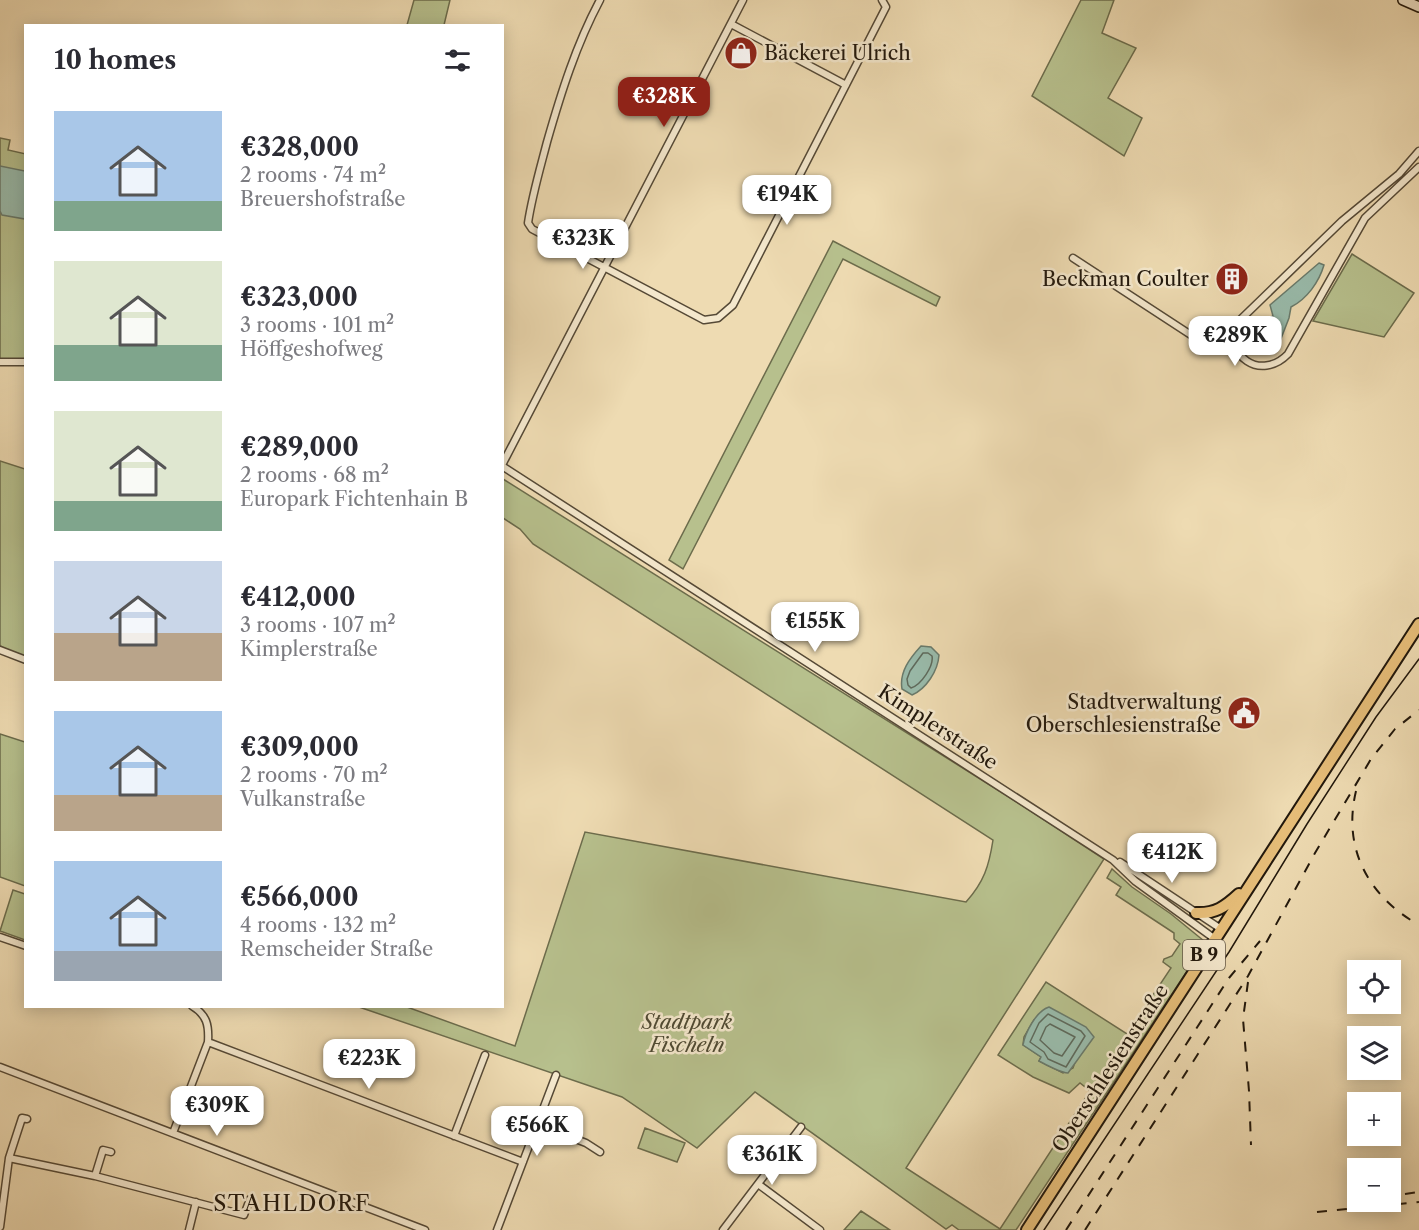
<!DOCTYPE html>
<html lang="en">
<head>
<meta charset="utf-8">
<style>
  body { margin:0; font-family:"Libre Caslon Text",serif; background:#f7f7f7; color:#2b2b33; height:100vh; display:flex; flex-direction:column; font-size:22px; white-space:nowrap }
  * { box-sizing:border-box; margin:0 }
  p { font-size:20px; color:#7c7c81 }
  .icon { flex:none; width:33px; height:33px; fill:none; stroke:currentColor; stroke-width:2; stroke-linecap:round; stroke-linejoin:round }
  .map { position:relative; flex:1; overflow:hidden }
  .sheet { position:absolute; left:24px; top:24px; width:480px; height:984px; display:flex; flex-direction:column; background:#fff; border-radius:0px; box-shadow:0 3px 15px #0003 }
  .sheet>* { flex:none }
  .fabs { position:absolute; left:1347px; top:960px; display:grid; gap:12px }
  .fabs a { display:grid; place-items:center; width:54px; height:54px; border-radius:0px; background:#fff; box-shadow:0 3px 15px #0003; font-size:30px }
  .price { position:absolute; translate:-50% -51px; padding:0 14px; border-radius:12px; background:#fff; color:#222; font-size:20px; line-height:39px; filter:drop-shadow(0 2px 3px #0008) }
  .price::after { content:''; position:absolute; left:50%; top:36px; width:18px; height:14px; margin-left:-9px; background:inherit; clip-path:polygon(0 0,100% 0,50% 100%) }
  .price.selected { background:#8f2418; color:#fff }
  ul { padding:0; list-style:none }
  li { display:flex; align-items:center; gap:18px; height:150px; padding:0 30px }
  li span { display:grid; place-items:center; flex:none; width:168px; height:120px; border-radius:0px; color:#555 }
  li>.icon { margin-inline-start:auto }
  span .icon { width:72px; height:72px; fill:#fffc; stroke-width:1 }
  li b { font-size:26px }
  h2 { display:flex; justify-content:space-between; align-items:center; height:72px; padding:0 30px; font-size:26px }
  .map>svg:first-child { display:block }
</style>
</head>
<body>
<div class="map">
<svg width="1419" height="1230" viewBox="0 0 1419 1230">
  <rect width="100%" height="100%" fill="#eedbb2"/>
  <filter id="stains"><feTurbulence type="fractalNoise" baseFrequency=".00333" numOctaves="4"/><feColorMatrix values="0 0 0 0 .2 0 0 0 0 .09 0 0 0 0 .02 0 0 0 .5 -.17"/></filter>
  <radialGradient id="worn" r=".72"><stop offset=".6" stop-color="#630" stop-opacity="0"/><stop offset="1" stop-color="#630" stop-opacity=".3"/></radialGradient>
  <!-- green -->
  <path fill="#b7c08d" stroke="#6c6c4c" stroke-width="1.5" fill-rule="evenodd" d="M414 0H450L444 25H407Z
    M1081 0H1114L1102 33 1136 48 1108 98 1142 118 1124 156 1032 96Z
    M0 138 10 140 8 150 26 154 25 359H0Z
    M833 241 940 297 936 306 843 259 683 569 669 560Z
    M1352 254 1414 293 1384 337 1313 321Z
    M0 461 25 469V658L2 648 0 645Z
    M503 479 1020 804 1104 859 906 1168 1000 1229 1090 1091 1080 1083 1069 1093 1033 1077 998 1055 1046 982 1127 1034 1171 968 1163 962 1164 959 1172 956 1180 944 1174 939V933L1116 895 1121 887 1107 878 1112 869 1132 887 1171 914 1204 941 1203 947 1016 1230H959L952 1225 946 1229 755 1092 697 1148 622 1097 359 1007H407L515 1046 585 832 966 902C984 882 989 866 993 840L533 544 520 529 503 518ZM1034 1020 1089 1042 1075 1062 1073 1068 1063 1073 1039 1061 1041 1057 1023 1045 1024 1037Z
    M0 734 25 742V886L0 877Z
    M13 890 25 894V940L0 931Z
    M645 1128 685 1143 677 1162 638 1148Z
    M861 1211 890 1230H844Z"/>
  <!-- water -->
  <path fill="#99bbab" stroke="#697a6b" stroke-width="1.5" d="M0 166 25 171V219L2 215 0 211Z
    M1319 263 1324 265C1319 282 1307 299 1291 307L1289 318 1280 341 1254 347V324L1273 316 1270 305Z
    M921 646 931 647 939 655C938 671 926 689 912 695L902 689C899 672 910 658 921 646Z
    M1049 1007 1086 1027 1094 1037 1068 1073C1062 1073 1046 1065 1039 1061L1041 1057 1023 1045C1025 1033 1036 1011 1049 1007Z"/>
  <g fill="none" stroke-linecap="round" stroke-linejoin="round">
    <!-- shore -->
    <path stroke="#5e6a5c" stroke-width="1.5" d="M1276 321 1280 324 1276 335 1261 338V328Z
      M923 653H928L932 656C934 666 921 685 911 688L908 685 907 679 910 671Z
      M1048 1014 1081 1031 1085 1036 1066 1067 1048 1059 1044 1052 1030 1042 1039 1023Z
      M1050 1024 1075 1037 1062 1056 1054 1053 1040 1040 1046 1027Z"/>
    <defs>
      <path id="street" d="M600 0C576 45 561 93 547 142 540 169 532 196 528 223L532 229 704 320 718 318 733 305 886 7 882 0
        M731 24 846 85
        M1419 151 1399 174 1342 221 1239 321C1222 356 1261 382 1288 354L1365 218 1419 167
        M1073 258 1214 350H1219L1235 345
        M0 362H26
        M502 465 743 0
        M502 466 1113 860 1135 881 1215 939
        M0 650 26 660
        M1120 862 1221 929
        M0 937 26 946
        M208 1042 523 1162
        M0 1067 425 1230
        M537 1124 586 1143 600 1152
        M173 1133 208 1042C209 1025 207 1015 192 1006
        M454 1136 485 1055
        M9 1158 22 1118 27 1119
        M95 1176 103 1150 111 1152
        M758 1184 820 1230
        M0 1227 9 1158 95 1176 244 1215 250 1199
        M189 1230 196 1202
        M497 1230 556 1075
        M723 1230 801 1127"/>
      <path id="secondary" d="M1403 0 1419 7"/>
      <path id="primary" d="M1196 913C1215 914 1225 907 1239 894
        M1027 1230 1419 624"/>
    </defs>
    <!-- street casing -->
    <use href="#street" stroke="#554936" stroke-width="9"/>
    <!-- secondary casing -->
    <use href="#secondary" stroke="#22180c" stroke-width="12"/>
    <!-- primary casing -->
    <use href="#primary" stroke="#22180c" stroke-width="14"/>
    <!-- street -->
    <use href="#street" stroke="#f4e8cd" stroke-width="6"/>
    <!-- secondary -->
    <use href="#secondary" stroke="#f4e8cd" stroke-width="9"/>
    <!-- primary -->
    <use href="#primary" stroke="#e7be79" stroke-width="10"/>
    <!-- tram -->
    <path stroke="#22180c" stroke-width="1.5" d="M1044 1230 1229 952 1307 824 1376 717 1419 659"/>
    <!-- rail -->
    <path stroke="#22180c" stroke-width="2" stroke-dasharray="10 10" stroke-linecap="butt" d="M1356 791C1342 849 1369 897 1419 925
      M1248 982 1243 1019 1249 1091 1251 1145
      M1405 1194 1419 1192
      M1317 1212 1419 1202
      M1066 1230 1229 978 1260 941
      M1085 1230 1248 976 1315 853 1371 759 1395 729 1419 710"/>
  </g>
  <!-- icons -->
  <defs>
    <symbol id="shop-disc" viewBox="-11 -11 22 22"><circle r="9.5" fill="#8f2418" stroke="#f4e8cd"/><path d="M-5-2.5h2.3a2.7 3.5 0 0 1 5.4 0H5L5.5 6h-11ZM-1.5-2.5h3a1.5 2.3 0 0 0-3 0Z" fill="#fff"/></symbol>
    <symbol id="building-disc" viewBox="-11 -11 22 22"><circle r="9.5" fill="#8f2418" stroke="#f4e8cd"/><path d="M-4-6H4V6H1V3H-1V6H-4ZM-2.5-4.3h1.7v1.8h-1.7ZM.8-4.3h1.7v1.8H.8ZM-2.5-1h1.7V.8h-1.7ZM.8-1h1.7V.8H.8Z" fill="#fff"/></symbol>
    <symbol id="civic-disc" viewBox="-11 -11 22 22"><circle r="9.5" fill="#8f2418" stroke="#f4e8cd"/><path d="M-.6-6.5H3V-4.5H.6V-3L4-1V1h2V6H-6V1h2V-1L-.6-3ZM-1.2 2.5V6h2.4V2.5Z" fill="#fff"/></symbol>
  </defs>
  <g fill-rule="evenodd">
    <use href="#shop-disc" x="722" y="34" width="38" height="38"/>
    <use href="#building-disc" x="1213" y="260" width="38" height="38"/>
    <use href="#civic-disc" x="1225" y="694" width="38" height="38"/>
  </g>
  <g text-anchor="middle" stroke-width="5" stroke-linejoin="round" paint-order="stroke">
    <!-- shield labels -->
    <rect fill="#f4e8cd" stroke="#615646" stroke-width="1.5" x="1183" y="940" width="42" height="30" rx="4.5"/>
    <g font-size="18" font-weight="bold" fill="#22180c">
      <text x="1204" y="961">B 9</text>
    </g>
    <!-- poi labels -->
    <g font-size="20" fill="#22180c" stroke="#f4e8cd" text-anchor="end">
      <text x="764" y="60" text-anchor="start">Bäckerei Ulrich</text>
      <text x="1209" y="286">Beckman Coulter</text>
      <text x="1221" y="709">Stadtverwaltung<tspan x="1221" dy="23">Oberschlesienstraße</tspan></text>
    </g>
    <!-- street labels -->
    <g font-size="20" fill="#22180c" stroke="#f4e8cd">
      <text transform="translate(938 727) rotate(33)" y="7">Kimplerstraße</text>
      <text transform="translate(1110 1068) rotate(-57)" y="7">Oberschlesienstraße</text>
    </g>
    <!-- park labels -->
    <g font-size="20" font-style="italic" fill="#4f4a33" stroke="#f4e8cd">
      <text x="687" y="1029">Stadtpark<tspan x="687" dy="23">Fischeln</tspan></text>
    </g>
    <!-- quarter labels -->
    <g font-size="22" letter-spacing="1.5" fill="#22180c" stroke="#f4e8cd">
      <text x="292" y="1211">STAHLDORF</text>
    </g>
  </g>
  <rect width="100%" height="100%" filter="url(#stains)"/>
  <rect width="100%" height="100%" fill="url(#worn)"/>
</svg>
<div class="fabs">
<a><svg class="icon" aria-label="locate" viewBox="0 0 24 24"><circle cx="12" cy="12" r="6"/><path d="M12 2v4M12 18v4M2 12h4M18 12h4"/></svg></a>
<a><svg class="icon" aria-label="layers" viewBox="0 0 24 24"><path d="M12 4l9 5-9 5-9-5zM3 14l9 5 9-5"/></svg></a>
<a>+</a>
<a>−</a>
</div>
<b class="price selected" style="left:664px;top:128px">€328K</b>
<b class="price" style="left:787px;top:226px">€194K</b>
<b class="price" style="left:583px;top:270px">€323K</b>
<b class="price" style="left:1235px;top:367px">€289K</b>
<b class="price" style="left:815px;top:653px">€155K</b>
<b class="price" style="left:1172px;top:884px">€412K</b>
<b class="price" style="left:369px;top:1090px">€223K</b>
<b class="price" style="left:217px;top:1137px">€309K</b>
<b class="price" style="left:537px;top:1157px">€566K</b>
<b class="price" style="left:772px;top:1186px">€361K</b>
<section class="sheet">
<h2>10 homes<svg class="icon" aria-label="filters" viewBox="0 0 24 24"><path d="M4 7h16M4 17h16"/><circle cx="9" cy="7" r="2"/><circle cx="15" cy="17" r="2"/></svg></h2>
<ul>
<li><span style="background:linear-gradient(#a9c7e8 75%,#7fa58c 0)"><svg class="icon" aria-label="home" viewBox="0 0 24 24"><path d="M3 11l9-7 9 7M6 9v11h12V9"/></svg></span><div><b>€328,000</b><p>2 rooms · 74 m²</p><p>Breuershofstraße</p></div></li>
<li><span style="background:linear-gradient(#dfe7d0 70%,#7fa58c 0)"><svg class="icon" aria-label="home" viewBox="0 0 24 24"><path d="M3 11l9-7 9 7M6 9v11h12V9"/></svg></span><div><b>€323,000</b><p>3 rooms · 101 m²</p><p>Höffgeshofweg</p></div></li>
<li><span style="background:linear-gradient(#dfe7d0 75%,#7fa58c 0)"><svg class="icon" aria-label="home" viewBox="0 0 24 24"><path d="M3 11l9-7 9 7M6 9v11h12V9"/></svg></span><div><b>€289,000</b><p>2 rooms · 68 m²</p><p>Europark Fichtenhain B</p></div></li>
<li><span style="background:linear-gradient(#c9d6e8 60%,#b9a48a 0)"><svg class="icon" aria-label="home" viewBox="0 0 24 24"><path d="M3 11l9-7 9 7M6 9v11h12V9"/></svg></span><div><b>€412,000</b><p>3 rooms · 107 m²</p><p>Kimplerstraße</p></div></li>
<li><span style="background:linear-gradient(#a9c7e8 70%,#b9a48a 0)"><svg class="icon" aria-label="home" viewBox="0 0 24 24"><path d="M3 11l9-7 9 7M6 9v11h12V9"/></svg></span><div><b>€309,000</b><p>2 rooms · 70 m²</p><p>Vulkanstraße</p></div></li>
<li><span style="background:linear-gradient(#a9c7e8 75%,#9aa5b1 0)"><svg class="icon" aria-label="home" viewBox="0 0 24 24"><path d="M3 11l9-7 9 7M6 9v11h12V9"/></svg></span><div><b>€566,000</b><p>4 rooms · 132 m²</p><p>Remscheider Straße</p></div></li>
</ul>
</section>
</div>
</body>
</html>
